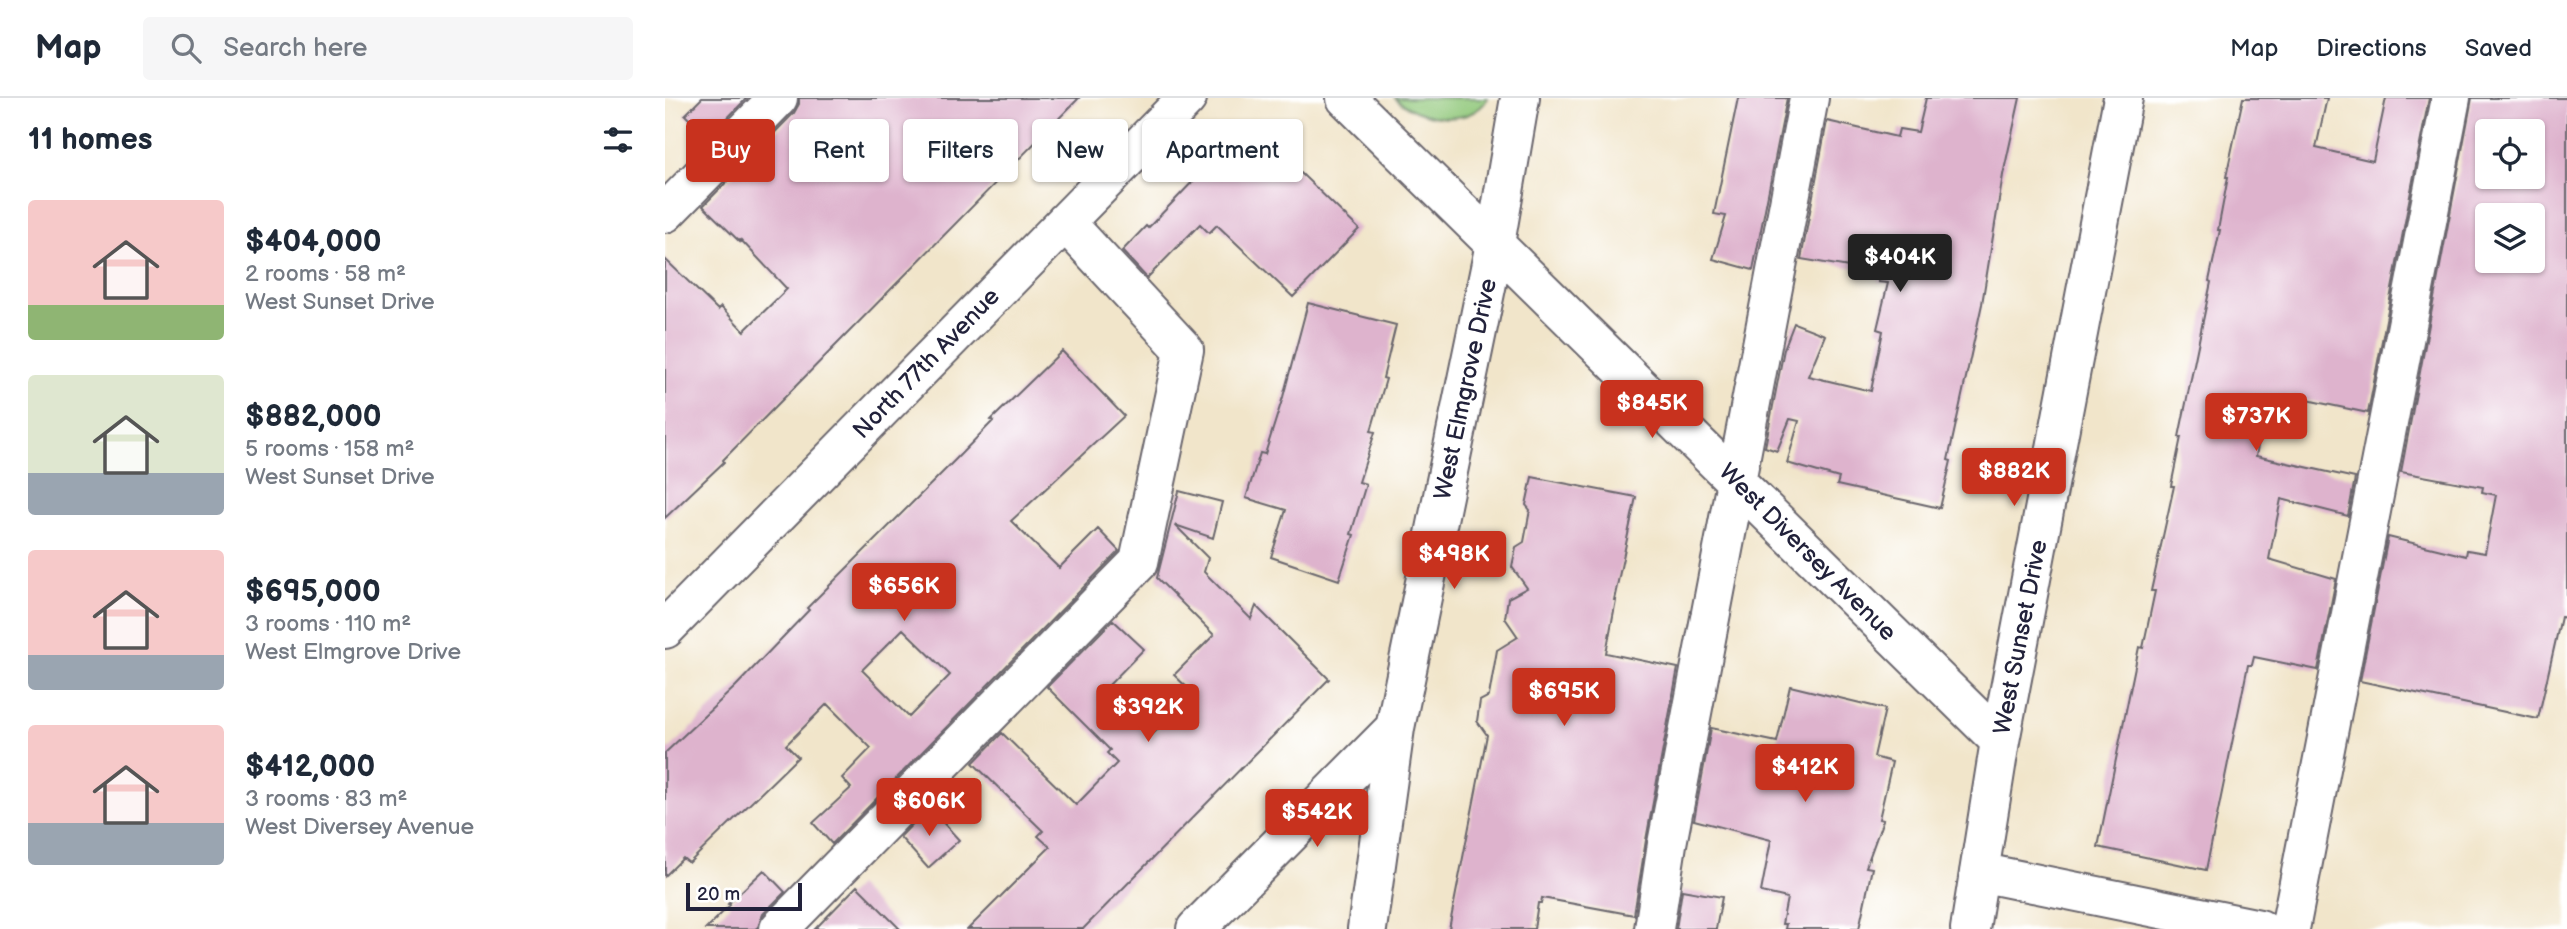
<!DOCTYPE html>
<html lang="en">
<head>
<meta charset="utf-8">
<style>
  body { margin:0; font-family:"Balsamiq Sans",sans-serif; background:#f6f6f7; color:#1f2937; height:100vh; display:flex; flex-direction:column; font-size:26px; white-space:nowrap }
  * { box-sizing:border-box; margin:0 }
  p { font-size:23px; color:#747a83 }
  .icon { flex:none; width:38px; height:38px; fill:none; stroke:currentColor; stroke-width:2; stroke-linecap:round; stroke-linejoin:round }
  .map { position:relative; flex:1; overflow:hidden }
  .side { display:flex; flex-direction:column; background:#fff; width:665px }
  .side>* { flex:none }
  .banner { position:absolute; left:21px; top:21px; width:665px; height:63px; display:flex; gap:14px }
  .tools { position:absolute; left:1810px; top:21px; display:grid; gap:14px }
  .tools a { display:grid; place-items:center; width:70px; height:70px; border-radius:7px; background:#fff; box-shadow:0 2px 5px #0004; font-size:35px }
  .scale { position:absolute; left:21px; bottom:18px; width:116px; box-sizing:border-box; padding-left:7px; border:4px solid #22223b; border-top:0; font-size:19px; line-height:24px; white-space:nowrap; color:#22223b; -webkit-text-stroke:5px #fff; paint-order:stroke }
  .price { position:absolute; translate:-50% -60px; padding:0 16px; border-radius:7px; background:#c8321e; color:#fff; font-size:23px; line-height:46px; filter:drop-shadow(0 2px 4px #0008) }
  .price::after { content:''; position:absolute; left:50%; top:42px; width:21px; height:16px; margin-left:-10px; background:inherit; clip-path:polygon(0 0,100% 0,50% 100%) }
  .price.selected { background:#222; color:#fff }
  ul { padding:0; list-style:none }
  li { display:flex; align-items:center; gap:21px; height:175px; padding:0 28px }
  li span { display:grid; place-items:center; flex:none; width:196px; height:140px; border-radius:7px; color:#555 }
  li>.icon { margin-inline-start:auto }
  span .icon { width:84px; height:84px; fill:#fffc; stroke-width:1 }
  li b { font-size:30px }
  h2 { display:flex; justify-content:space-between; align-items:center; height:84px; padding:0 28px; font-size:30px }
  .pill { padding:0 24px; border-radius:7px; background:#fff; box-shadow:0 2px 5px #0004; font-size:24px; line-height:63px }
  .pill.selected { background:#c8321e; color:#fff }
  header { display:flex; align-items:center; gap:42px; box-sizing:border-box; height:98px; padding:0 35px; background:#fff; border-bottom:2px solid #e0e1e3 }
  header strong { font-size:33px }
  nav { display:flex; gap:38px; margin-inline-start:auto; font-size:24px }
  .search { width:490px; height:63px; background:#f6f6f7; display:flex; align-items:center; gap:18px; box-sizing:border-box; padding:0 24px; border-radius:7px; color:#747a83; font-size:26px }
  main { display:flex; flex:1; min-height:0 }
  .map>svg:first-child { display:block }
</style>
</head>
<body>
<header>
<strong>Map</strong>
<div class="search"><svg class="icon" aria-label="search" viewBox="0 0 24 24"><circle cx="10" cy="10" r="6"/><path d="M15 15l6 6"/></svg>Search here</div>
<nav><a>Map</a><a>Directions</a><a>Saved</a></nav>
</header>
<main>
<section class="side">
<h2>11 homes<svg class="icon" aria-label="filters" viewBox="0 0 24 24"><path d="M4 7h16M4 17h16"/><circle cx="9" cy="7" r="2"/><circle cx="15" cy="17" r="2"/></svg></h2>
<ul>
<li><span style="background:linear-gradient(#f6c9c9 75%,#8fb573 0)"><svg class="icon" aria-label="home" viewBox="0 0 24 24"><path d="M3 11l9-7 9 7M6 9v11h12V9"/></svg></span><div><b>$404,000</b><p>2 rooms · 58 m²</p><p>West Sunset Drive</p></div></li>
<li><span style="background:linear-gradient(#dfe7d0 70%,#9aa5b1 0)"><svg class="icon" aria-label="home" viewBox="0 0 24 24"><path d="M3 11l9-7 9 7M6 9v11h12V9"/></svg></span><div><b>$882,000</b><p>5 rooms · 158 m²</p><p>West Sunset Drive</p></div></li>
<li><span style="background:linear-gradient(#f6c9c9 75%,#9aa5b1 0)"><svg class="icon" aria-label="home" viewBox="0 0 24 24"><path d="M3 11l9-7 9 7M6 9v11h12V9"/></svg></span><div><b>$695,000</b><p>3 rooms · 110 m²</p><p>West Elmgrove Drive</p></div></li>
<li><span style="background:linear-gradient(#f6c9c9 70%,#9aa5b1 0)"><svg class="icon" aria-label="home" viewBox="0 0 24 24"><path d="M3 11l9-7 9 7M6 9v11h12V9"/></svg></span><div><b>$412,000</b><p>3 rooms · 83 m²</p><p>West Diversey Avenue</p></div></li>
</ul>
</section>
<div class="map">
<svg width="1902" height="831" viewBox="0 0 1902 831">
  <rect width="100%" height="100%" fill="#fff"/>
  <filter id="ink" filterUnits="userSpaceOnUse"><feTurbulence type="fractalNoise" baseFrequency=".0143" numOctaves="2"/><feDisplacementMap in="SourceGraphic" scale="14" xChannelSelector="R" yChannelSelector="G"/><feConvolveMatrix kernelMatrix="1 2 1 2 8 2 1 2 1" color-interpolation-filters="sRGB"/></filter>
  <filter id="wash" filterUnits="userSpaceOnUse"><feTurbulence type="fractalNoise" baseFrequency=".00686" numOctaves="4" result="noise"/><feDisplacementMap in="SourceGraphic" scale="28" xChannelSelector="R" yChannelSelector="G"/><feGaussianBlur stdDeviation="1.57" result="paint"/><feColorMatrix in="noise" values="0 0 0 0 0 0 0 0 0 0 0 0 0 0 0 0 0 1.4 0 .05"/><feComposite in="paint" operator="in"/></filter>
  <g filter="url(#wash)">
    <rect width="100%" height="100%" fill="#f1e5ca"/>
    <!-- green -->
    <path fill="#91c87a" stroke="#5a755a" stroke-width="2" d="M730 0H823C806 31 751 21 730 0Z"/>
    <g id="blocks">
      <!-- building -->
      <path fill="#deb3cd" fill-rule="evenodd" d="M37 0H82L43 40 20 17Z
        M134 0H414L58 362 59 364 0 420V161L53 212 56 209 79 233 122 191 76 142 75 144 38 108 129 15 134 6Z
        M1073 0H1122L1088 172 1048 161 1061 118 1049 116Z
        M1261 0H1355L1338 77 1317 206 1283 362 1286 363 1275 410 1172 387 1174 380 1122 365 1134 323 1125 321 1112 353 1100 349 1119 251 1129 225 1160 237 1143 278 1206 293 1218 233 1212 231 1223 185 1213 184 1214 174 1136 161 1162 23 1232 39 1234 31 1253 34Z
        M1578 0H1662L1651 50 1708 63 1721 0H1764L1703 315 1623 298 1621 306 1602 302 1591 358 1690 380 1683 418 1616 401 1604 461 1671 481 1653 572 1589 559 1587 567H1583L1541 772 1433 749 1474 549 1478 550 1490 493H1486L1509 388H1506L1516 339H1514L1546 184 1544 183 1555 132H1553L1563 79H1561Z
        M1807 0H1902V520L1896 519 1873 621 1695 583 1723 439 1801 458 1802 452 1820 455 1831 397 1817 394 1818 389 1736 374ZM1822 33H1867V79H1822ZM1822 117H1867V163H1822Z
        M584 25 694 131 628 199 552 127 544 135 535 126 482 180 457 153 481 128 483 130Z
        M643 205 731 227 718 280 721 281 706 333 710 334 694 384 701 386 686 436 689 437 674 482 606 459 621 412 581 400 595 355 600 356 618 299Z
        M397 253 459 318 346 423 394 470 433 431 454 453 167 746 148 725 186 690 177 680 206 650 162 606 121 647 133 659 24 765 18 760 0 778V655L71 588 144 512 142 510 291 361 328 323 326 322ZM238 531 285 577 244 619 197 572Z
        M867 379 971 399 949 502H951L941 555 1013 570 981 742 969 817 877 800 876 805H873L869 831H784L822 637 812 623 815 603 824 598 832 552 853 539 840 520 843 500 862 490 847 469 851 449 859 444 865 412 861 407Z
        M514 393 557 404 548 440 510 427 543 460 539 474 586 521 591 508 664 581 418 831H303L385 749 373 738 378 733 308 665 337 635 411 707 452 665 442 655 445 652 382 589 448 522 479 551 442 589 487 637 528 595 509 577 549 537 492 480Z
        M1125 588 1220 611 1209 659 1227 664 1214 721 1218 722 1201 769 1207 770 1194 831H1120L1121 826H1117L1122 800 1096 794 1106 742 1029 722 1046 630 1112 644Z
        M264 709 294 742 263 770 235 739Z
        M99 772 120 794 98 816 93 829 90 831H41L65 807 63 806Z
        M192 788 235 831H150Z
        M1017 792 1057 799 1051 831H1011Z"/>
    </g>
  </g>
  <g filter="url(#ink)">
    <use href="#blocks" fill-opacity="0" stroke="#6a666d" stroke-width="2"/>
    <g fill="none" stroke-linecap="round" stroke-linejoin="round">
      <defs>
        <path id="minor" d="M681 0 1335 643
          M0 115 113 0
          M0 531 522 0
          M1314 774 1595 831
          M114 831 474 464 519 252 400 124
          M531 831 730 630
          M702 831 730 630 830 146 855 0
          M989 831 1002 746 1144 0
          M1305 831 1335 643 1458 0
          M1625 831 1786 0"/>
      </defs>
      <!-- minor casing -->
      <use href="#minor" stroke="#6a666d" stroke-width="42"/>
      <!-- minor -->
      <use href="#minor" stroke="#fff" stroke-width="38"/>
    </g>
  </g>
  <g text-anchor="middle" stroke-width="5" stroke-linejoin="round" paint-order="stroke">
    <!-- street labels -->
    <g font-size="24" fill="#22223b" stroke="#fff">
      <text transform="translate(261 265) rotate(-46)" y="8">North 77th Avenue</text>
      <text transform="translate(800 291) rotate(-78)" y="8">West Elmgrove Drive</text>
      <text transform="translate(1143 454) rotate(45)" y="8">West Diversey Avenue</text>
      <text transform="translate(1355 539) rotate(-79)" y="8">West Sunset Drive</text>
    </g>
  </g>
</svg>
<div class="tools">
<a><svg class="icon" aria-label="locate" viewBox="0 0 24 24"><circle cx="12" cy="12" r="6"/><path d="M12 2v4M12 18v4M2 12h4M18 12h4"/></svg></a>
<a><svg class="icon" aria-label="layers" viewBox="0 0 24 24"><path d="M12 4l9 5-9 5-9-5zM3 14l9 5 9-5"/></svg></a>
</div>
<div class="scale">20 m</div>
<b class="price selected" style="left:1235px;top:196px">$404K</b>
<b class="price" style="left:987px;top:342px">$845K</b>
<b class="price" style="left:1591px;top:355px">$737K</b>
<b class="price" style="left:1349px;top:410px">$882K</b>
<b class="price" style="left:789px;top:493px">$498K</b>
<b class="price" style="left:239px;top:525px">$656K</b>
<b class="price" style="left:899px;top:630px">$695K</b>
<b class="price" style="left:483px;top:646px">$392K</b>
<b class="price" style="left:1140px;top:706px">$412K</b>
<b class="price" style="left:264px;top:740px">$606K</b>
<b class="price" style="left:652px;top:751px">$542K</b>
<div class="banner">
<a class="pill selected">Buy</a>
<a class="pill">Rent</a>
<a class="pill">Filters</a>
<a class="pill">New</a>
<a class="pill">Apartment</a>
</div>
</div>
</main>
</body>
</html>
